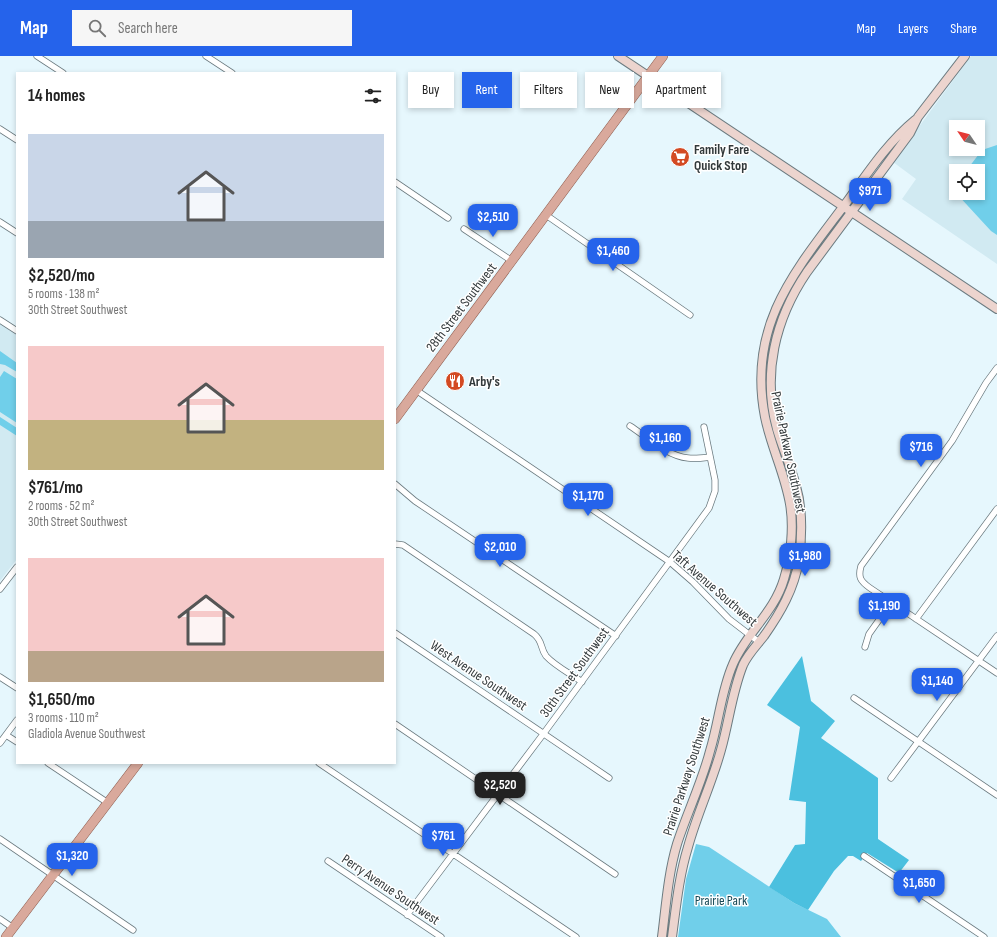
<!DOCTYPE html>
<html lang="en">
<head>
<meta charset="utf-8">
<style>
  body { margin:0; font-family:"Sofia Sans Condensed",sans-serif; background:#f6f6f6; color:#222; height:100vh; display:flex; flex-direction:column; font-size:15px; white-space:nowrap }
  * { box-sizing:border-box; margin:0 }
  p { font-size:13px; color:#767676 }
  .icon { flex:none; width:22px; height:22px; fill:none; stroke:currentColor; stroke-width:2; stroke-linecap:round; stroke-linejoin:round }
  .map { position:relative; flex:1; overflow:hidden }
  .details { position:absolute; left:16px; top:16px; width:380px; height:692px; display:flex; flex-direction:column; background:#fff; border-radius:0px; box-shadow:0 2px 6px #0003 }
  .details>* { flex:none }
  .hud { position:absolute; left:408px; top:16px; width:380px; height:36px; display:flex; gap:8px }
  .needle { width:26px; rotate:305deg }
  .controls { position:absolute; left:949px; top:64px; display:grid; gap:8px }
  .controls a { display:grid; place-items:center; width:36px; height:36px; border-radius:0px; background:#fff; box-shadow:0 2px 6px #0003; font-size:20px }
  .price { position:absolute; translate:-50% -34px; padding:0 9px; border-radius:8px; background:#2563eb; color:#fff; font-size:13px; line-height:26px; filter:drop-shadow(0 1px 2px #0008) }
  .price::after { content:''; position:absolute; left:50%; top:24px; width:12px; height:9px; margin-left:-6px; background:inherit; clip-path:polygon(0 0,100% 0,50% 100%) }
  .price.current { background:#222; color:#fff }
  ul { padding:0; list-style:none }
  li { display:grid; align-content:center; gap:8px; height:212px; padding:0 12px }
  li span { display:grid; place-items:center; height:124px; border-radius:0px; color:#555 }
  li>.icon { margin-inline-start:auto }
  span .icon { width:72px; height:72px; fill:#fffc; stroke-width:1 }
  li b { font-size:17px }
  h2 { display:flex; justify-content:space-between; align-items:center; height:48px; padding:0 12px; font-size:17px }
  .chip { padding:0 14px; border-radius:0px; background:#fff; box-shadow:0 2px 6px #0003; font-size:14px; line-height:36px }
  .chip.current { background:#2563eb; color:#fff }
  header { display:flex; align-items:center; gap:24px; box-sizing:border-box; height:56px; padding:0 20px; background:#2563eb; color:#fff }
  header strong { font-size:19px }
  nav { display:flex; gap:22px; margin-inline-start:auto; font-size:14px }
  .search { width:280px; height:36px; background:#f6f6f6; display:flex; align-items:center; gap:10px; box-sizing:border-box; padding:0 14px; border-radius:0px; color:#767676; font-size:15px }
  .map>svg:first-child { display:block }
</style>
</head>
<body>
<header>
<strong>Map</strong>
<div class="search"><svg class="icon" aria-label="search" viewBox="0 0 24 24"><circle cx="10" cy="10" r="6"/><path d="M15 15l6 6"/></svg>Search here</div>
<nav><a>Map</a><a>Layers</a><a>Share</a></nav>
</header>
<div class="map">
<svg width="997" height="881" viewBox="0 0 997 881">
  <rect width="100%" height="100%" fill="#e6f7fd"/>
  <!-- built -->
  <path fill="#d1eaf2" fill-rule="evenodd" d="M971 0H997V208L902 143 916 123 893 106ZM956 71H978V93H956ZM956 115H978V137H956Z
    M0 268 17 279V503L0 525Z"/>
  <!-- green -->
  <path fill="#70cfea" d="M997 89V179L991 175 956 137H978V115H966L982 94Z
    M0 295 17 307V316L5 309 0 308Z
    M4 315 17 323V367L0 356V321Z
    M0 361 17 372V380L0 369Z
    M696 788 709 791 794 847 827 863 841 881H678L686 823Z"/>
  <!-- forest -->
  <path fill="#4bc0df" d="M802 600 811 645 835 665 821 682 878 722V783L909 804 899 817 867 797 861 805 853 800H848L834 815 808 854 794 847 769 831 795 789 805 788 806 746 789 744 800 671 767 649Z"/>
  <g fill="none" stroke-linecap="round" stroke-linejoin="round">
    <defs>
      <path id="street" d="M37 0 63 17
        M206 0 232 17
        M0 73 17 84
        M395 126 448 162
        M546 159 690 259
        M0 166 17 177
        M464 173 512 205
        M0 264 17 275
        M997 312 986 327 952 385 861 510C858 521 860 525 870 532L997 617
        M416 334 670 506 693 526 729 563 759 586
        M630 370C647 381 667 400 688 402 695 403 702 402 710 401
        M395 428 415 445 616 580
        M395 488 403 489 534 578C543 585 540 592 546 600 555 610 571 618 582 626
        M0 533 17 511
        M916 563 997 453
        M395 577 609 722
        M865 591 869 578 891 547
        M0 621 17 632
        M854 642 997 739
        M395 668 615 818
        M6 679 17 686
        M0 687 17 664
        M48 707 108 747
        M319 707 576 881
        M891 722 997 580
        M0 783 133 874
        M864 800 984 881
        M328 805 441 881
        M407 859 544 677 709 452 715 435V424L704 371
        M0 863 13 872"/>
      <path id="secondary" d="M618 0 997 253
        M662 881C666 850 668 818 677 788 687 757 702 726 710 695 719 666 721 635 733 608 746 577 774 557 784 523 791 500 794 471 790 448 785 418 771 391 765 361 747 269 795 215 846 147 867 118 887 87 915 64
        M672 881C676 851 679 820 688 791 697 758 712 727 721 694 729 666 732 636 743 609 748 598 757 589 764 580 781 556 794 533 799 504 802 480 803 454 796 430 791 411 783 393 777 373 762 318 775 263 807 216L910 77 918 61 965 0"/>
      <path id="primary" d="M395 363 663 0
        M6 881 138 707"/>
    </defs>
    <!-- street casing -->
    <use href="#street" stroke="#6c7b80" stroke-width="7"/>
    <!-- secondary casing -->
    <use href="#secondary" stroke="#6c7b80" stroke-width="10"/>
    <!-- primary casing -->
    <use href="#primary" stroke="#8e5d4f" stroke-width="10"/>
    <!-- street -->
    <use href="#street" stroke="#fff" stroke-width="5.5"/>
    <!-- secondary -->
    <use href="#secondary" stroke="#ecd4ce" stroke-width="8"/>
    <!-- primary -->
    <use href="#primary" stroke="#d9a99c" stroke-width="9"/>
  </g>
  <!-- icons -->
  <defs>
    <symbol id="supermarket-disc" viewBox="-11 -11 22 22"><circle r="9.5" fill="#d34a23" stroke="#fff"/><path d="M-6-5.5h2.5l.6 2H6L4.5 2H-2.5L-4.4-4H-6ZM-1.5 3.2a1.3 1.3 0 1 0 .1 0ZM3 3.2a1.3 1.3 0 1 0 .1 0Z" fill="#fff"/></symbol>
    <symbol id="restaurant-disc" viewBox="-11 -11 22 22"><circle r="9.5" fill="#d34a23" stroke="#fff"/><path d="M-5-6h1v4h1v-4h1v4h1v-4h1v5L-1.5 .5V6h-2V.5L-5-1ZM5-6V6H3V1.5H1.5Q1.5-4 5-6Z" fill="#fff"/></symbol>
  </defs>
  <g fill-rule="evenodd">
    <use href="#supermarket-disc" x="669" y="90" width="22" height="22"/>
    <use href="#restaurant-disc" x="444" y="314" width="22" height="22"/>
  </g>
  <g text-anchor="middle" stroke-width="3" stroke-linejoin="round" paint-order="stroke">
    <!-- poi labels -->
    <g font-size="14" font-weight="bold" fill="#32393b" stroke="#fff" text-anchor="start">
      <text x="694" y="98">Family Fare<tspan x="694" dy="16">Quick Stop</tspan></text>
      <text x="469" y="330">Arby's</text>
    </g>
    <!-- street labels -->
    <g font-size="14" fill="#32393b" stroke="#fff">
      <text transform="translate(461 251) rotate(-53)" y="5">28th Street Southwest</text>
      <text transform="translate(789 396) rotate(78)" y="5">Prairie Parkway Southwest</text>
      <text transform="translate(715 532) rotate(41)" y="5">Taft Avenue Southwest</text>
      <text transform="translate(574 616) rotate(-54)" y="5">30th Street Southwest</text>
      <text transform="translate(479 619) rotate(34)" y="5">West Avenue Southwest</text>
      <text transform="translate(686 720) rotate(-72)" y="5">Prairie Parkway Southwest</text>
      <text transform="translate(391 833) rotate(34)" y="5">Perry Avenue Southwest</text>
    </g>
    <!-- park labels -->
    <g font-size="14" fill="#184a57" stroke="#fff">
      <text x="721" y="849">Prairie Park</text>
    </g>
  </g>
</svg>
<div class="controls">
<a><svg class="needle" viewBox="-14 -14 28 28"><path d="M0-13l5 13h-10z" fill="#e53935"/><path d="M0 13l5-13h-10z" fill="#767676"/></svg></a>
<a><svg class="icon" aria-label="locate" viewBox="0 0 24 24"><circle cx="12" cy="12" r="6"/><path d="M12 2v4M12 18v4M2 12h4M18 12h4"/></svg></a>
</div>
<b class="price" style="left:870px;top:156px">$971</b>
<b class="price" style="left:493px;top:182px">$2,510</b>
<b class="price" style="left:613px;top:216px">$1,460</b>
<b class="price" style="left:665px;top:403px">$1,160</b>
<b class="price" style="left:921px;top:412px">$716</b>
<b class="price" style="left:588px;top:461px">$1,170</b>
<b class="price" style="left:500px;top:512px">$2,010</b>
<b class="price" style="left:805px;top:521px">$1,980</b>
<b class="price" style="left:884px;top:571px">$1,190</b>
<b class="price" style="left:937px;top:646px">$1,140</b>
<b class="price current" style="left:500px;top:750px">$2,520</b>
<b class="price" style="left:443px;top:801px">$761</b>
<b class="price" style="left:72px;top:821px">$1,320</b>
<b class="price" style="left:919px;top:848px">$1,650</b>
<div class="hud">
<a class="chip">Buy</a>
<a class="chip current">Rent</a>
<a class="chip">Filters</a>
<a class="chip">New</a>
<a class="chip">Apartment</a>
</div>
<section class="details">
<h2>14 homes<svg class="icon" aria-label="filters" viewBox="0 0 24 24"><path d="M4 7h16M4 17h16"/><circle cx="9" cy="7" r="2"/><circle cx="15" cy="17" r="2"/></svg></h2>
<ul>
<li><span style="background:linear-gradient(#c9d6e8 70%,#9aa5b1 0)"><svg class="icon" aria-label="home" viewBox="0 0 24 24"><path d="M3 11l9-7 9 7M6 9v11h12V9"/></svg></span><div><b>$2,520/mo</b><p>5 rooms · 138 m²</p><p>30th Street Southwest</p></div></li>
<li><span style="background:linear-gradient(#f6c9c9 60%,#c2b280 0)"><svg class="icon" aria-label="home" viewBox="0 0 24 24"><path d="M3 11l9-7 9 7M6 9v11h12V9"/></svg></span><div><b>$761/mo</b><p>2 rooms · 52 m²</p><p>30th Street Southwest</p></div></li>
<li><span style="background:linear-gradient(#f6c9c9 75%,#b9a48a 0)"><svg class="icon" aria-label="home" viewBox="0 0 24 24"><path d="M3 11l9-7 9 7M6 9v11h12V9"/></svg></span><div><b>$1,650/mo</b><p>3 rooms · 110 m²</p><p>Gladiola Avenue Southwest</p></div></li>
</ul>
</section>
</div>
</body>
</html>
